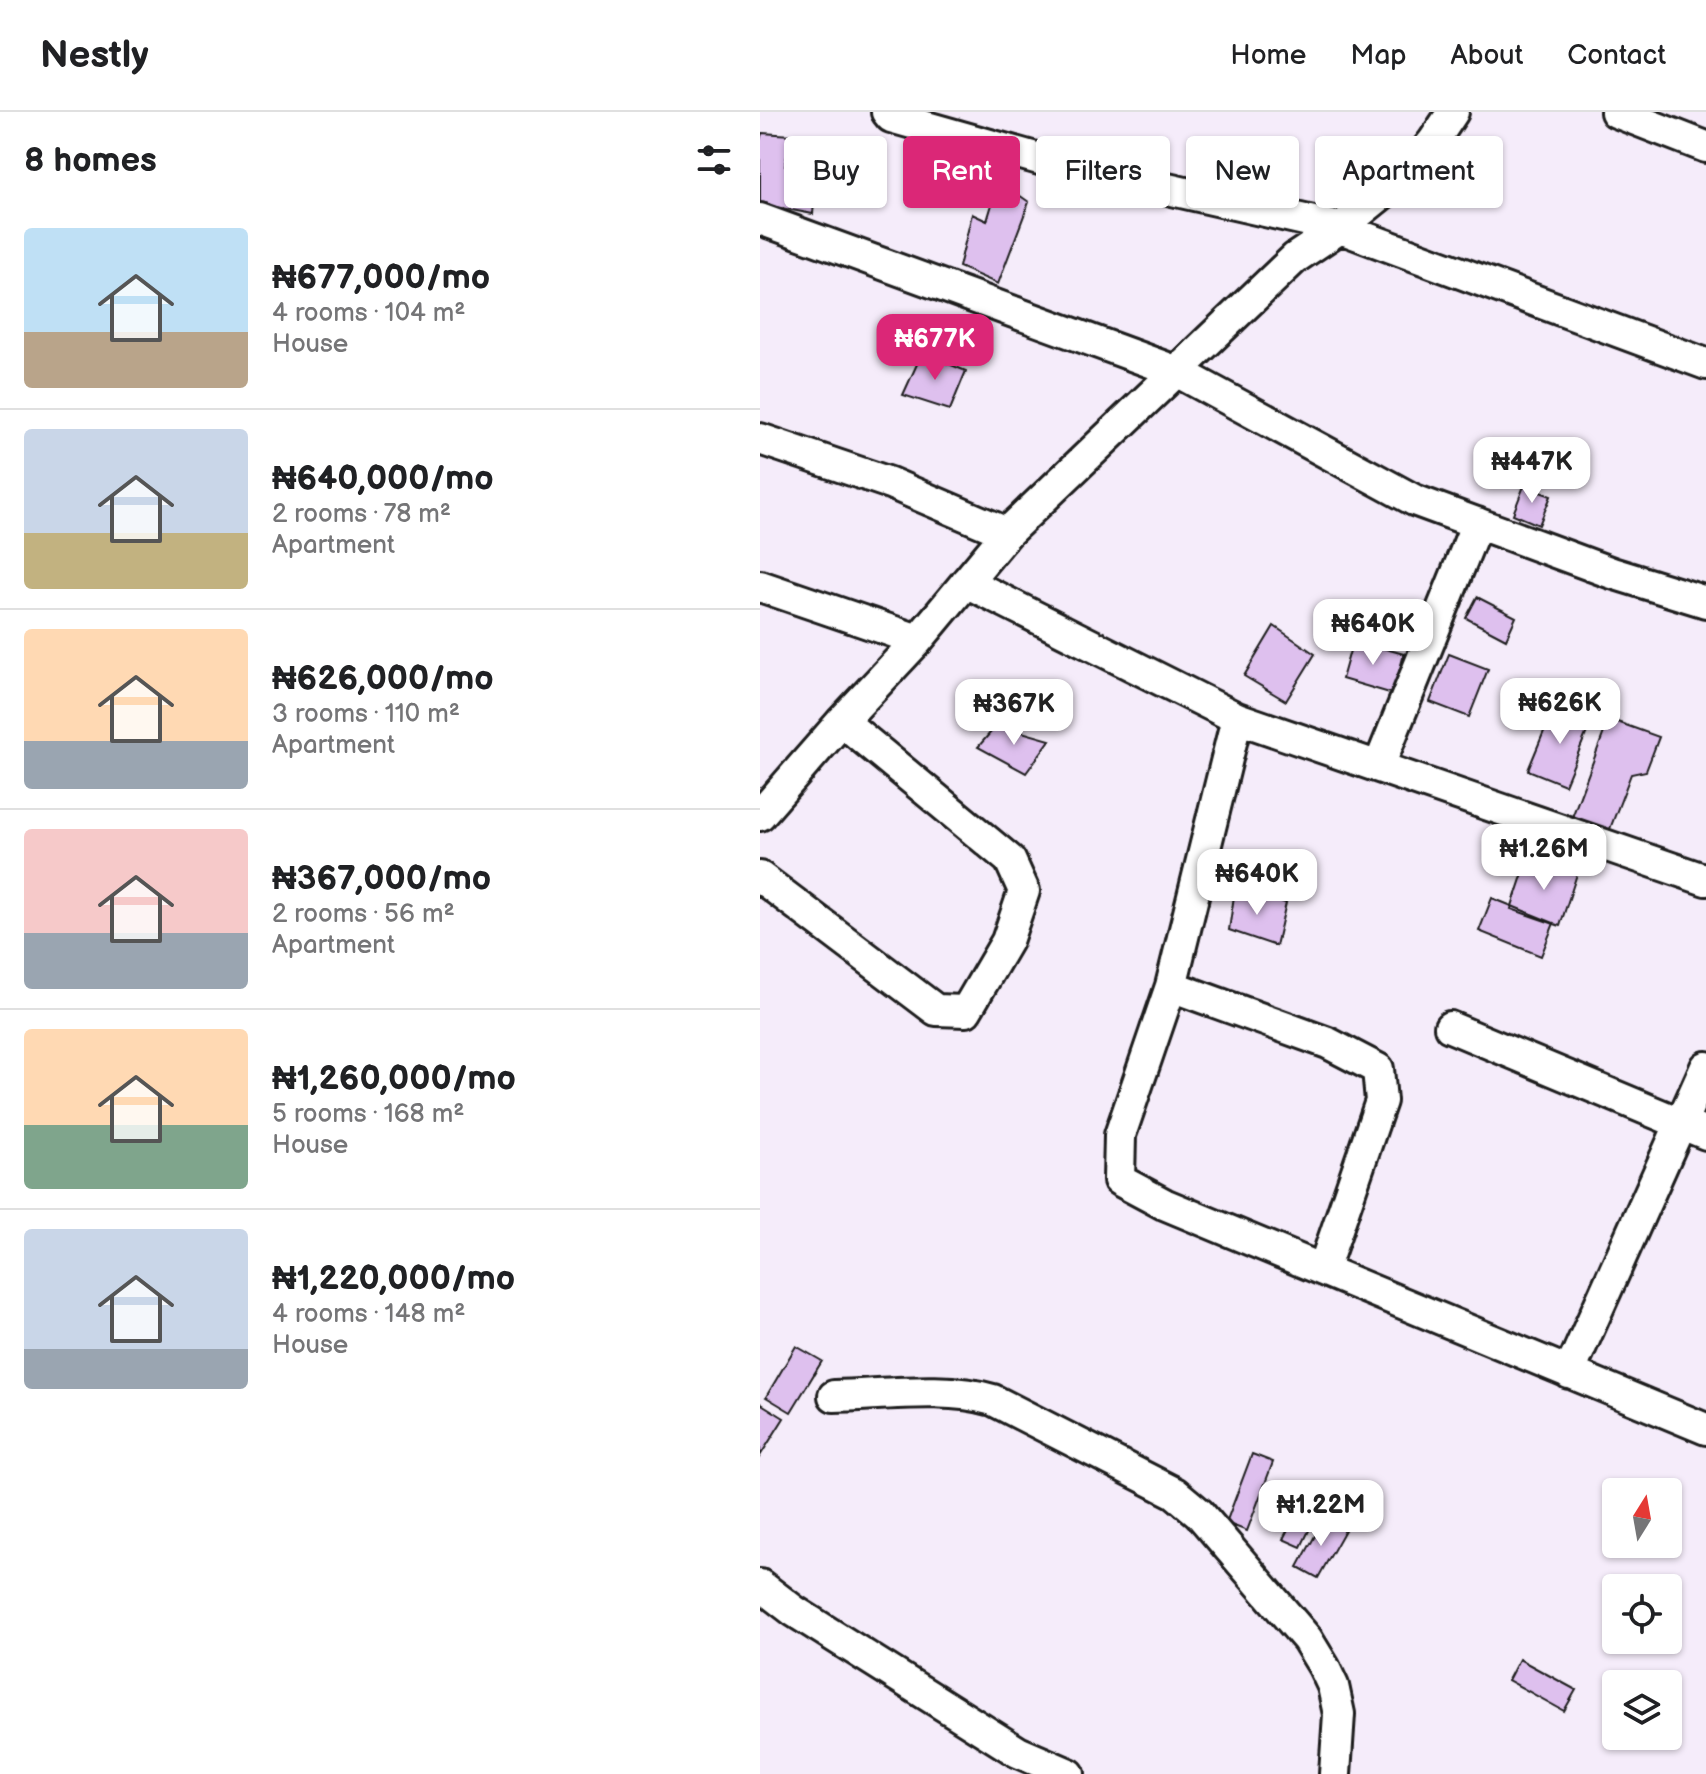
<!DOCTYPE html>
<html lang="en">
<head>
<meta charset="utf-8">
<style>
  body { margin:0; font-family:"Balsamiq Sans",sans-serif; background:#f2f2f2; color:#202124; height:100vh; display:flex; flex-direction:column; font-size:30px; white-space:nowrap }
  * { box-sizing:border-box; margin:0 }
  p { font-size:26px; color:#757577 }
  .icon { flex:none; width:44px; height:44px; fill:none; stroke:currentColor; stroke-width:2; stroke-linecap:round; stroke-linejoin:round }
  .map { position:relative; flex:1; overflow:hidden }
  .details { display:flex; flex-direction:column; background:#fff; width:760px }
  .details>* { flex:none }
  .hud { position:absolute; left:24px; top:24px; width:760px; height:72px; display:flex; gap:16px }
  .needle { width:52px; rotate:11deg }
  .buttons { position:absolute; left:842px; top:1366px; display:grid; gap:16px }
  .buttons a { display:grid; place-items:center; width:80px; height:80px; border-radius:8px; background:#fff; box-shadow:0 2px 6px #0004; font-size:40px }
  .price { position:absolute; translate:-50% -68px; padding:0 18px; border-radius:16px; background:#fff; color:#222; font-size:26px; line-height:52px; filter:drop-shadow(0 2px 4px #0008) }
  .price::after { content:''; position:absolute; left:50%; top:48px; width:24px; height:18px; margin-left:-12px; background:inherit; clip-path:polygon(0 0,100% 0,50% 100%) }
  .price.current { background:#db2777; color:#fff }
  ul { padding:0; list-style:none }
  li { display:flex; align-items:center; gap:24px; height:200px; padding:0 24px }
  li+li { border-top:2px solid #e0e0e0 }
  li span { display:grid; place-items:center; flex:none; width:224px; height:160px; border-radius:8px; color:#555 }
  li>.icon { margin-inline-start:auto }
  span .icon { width:96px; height:96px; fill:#fffc; stroke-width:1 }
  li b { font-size:34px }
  h2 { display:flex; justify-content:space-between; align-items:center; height:96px; padding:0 24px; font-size:34px }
  .pill { padding:0 28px; border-radius:8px; background:#fff; box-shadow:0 2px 6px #0004; font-size:28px; line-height:72px }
  .pill.current { background:#db2777; color:#fff }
  header { display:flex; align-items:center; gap:48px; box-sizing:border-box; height:112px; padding:0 40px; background:#fff; border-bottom:2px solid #e0e0e0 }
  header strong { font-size:38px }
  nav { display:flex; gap:44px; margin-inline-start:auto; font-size:28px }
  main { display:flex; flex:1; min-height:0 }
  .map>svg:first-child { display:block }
</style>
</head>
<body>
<header>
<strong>Nestly</strong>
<nav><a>Home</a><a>Map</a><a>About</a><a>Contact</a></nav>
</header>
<main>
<section class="details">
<h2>8 homes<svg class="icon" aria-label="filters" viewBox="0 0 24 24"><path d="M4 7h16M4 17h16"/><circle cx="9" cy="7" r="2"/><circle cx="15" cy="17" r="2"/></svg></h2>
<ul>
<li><span style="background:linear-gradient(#bfe0f5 65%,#b9a48a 0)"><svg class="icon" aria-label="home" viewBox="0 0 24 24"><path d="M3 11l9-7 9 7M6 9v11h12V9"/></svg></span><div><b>₦677,000/mo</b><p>4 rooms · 104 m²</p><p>House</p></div></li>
<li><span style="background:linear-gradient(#c9d6e8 65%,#c2b280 0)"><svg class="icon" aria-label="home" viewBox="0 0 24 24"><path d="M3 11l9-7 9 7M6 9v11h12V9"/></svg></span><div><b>₦640,000/mo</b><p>2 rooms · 78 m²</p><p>Apartment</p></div></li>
<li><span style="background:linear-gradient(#ffd9b3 70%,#9aa5b1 0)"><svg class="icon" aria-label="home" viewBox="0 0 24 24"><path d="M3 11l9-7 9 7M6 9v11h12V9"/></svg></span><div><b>₦626,000/mo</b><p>3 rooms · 110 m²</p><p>Apartment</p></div></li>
<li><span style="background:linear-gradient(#f6c9c9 65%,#9aa5b1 0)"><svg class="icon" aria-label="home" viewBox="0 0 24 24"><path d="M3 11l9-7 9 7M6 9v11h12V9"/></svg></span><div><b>₦367,000/mo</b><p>2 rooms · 56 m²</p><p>Apartment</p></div></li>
<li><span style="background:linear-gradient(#ffd9b3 60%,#7fa58c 0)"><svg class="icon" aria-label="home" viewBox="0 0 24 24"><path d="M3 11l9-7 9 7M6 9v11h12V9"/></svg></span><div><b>₦1,260,000/mo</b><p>5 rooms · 168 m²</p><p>House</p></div></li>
<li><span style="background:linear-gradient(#c9d6e8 75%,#9aa5b1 0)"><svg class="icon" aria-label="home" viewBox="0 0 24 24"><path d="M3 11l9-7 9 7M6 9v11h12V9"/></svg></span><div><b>₦1,220,000/mo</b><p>4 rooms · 148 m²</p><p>House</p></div></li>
</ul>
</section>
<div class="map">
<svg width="946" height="1662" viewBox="0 0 946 1662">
  <rect width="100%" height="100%" fill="#f5ecfa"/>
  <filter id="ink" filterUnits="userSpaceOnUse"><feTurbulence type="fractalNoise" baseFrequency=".0125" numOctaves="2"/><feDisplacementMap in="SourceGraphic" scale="16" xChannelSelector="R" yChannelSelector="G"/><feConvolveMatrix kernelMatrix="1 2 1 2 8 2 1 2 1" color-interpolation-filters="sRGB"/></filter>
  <g filter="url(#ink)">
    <!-- building -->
    <path fill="#dec0ee" stroke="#1c1c1c" stroke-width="2" d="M2 21 31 23 25 54 82 66 75 82 55 80 53 102 0 92V28Z
      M239 69 269 90 238 172 199 155 212 102 227 109Z
      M162 241 206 259 190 298 143 283Z
      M764 374 791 384 779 413 753 402Z
      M717 485 756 505 746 527 706 506Z
      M514 514 555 542 526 589 484 564Z
      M593 528 644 542 633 582 582 567Z
      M689 542 728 557 709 605 670 590Z
      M794 595 831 610 805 673 768 658Z
      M849 607 899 625 886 659 871 662 848 722 811 708Z
      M237 613 290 628 266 661 218 635Z
      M768 746 817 762 800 814 751 797Z
      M475 777 526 791 516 834 469 818Z
      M732 786 794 811 781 844 719 819Z
      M36 1234 62 1249 31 1300 6 1285Z
      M0 1291 24 1306 0 1344Z
      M492 1342 513 1350 487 1419 466 1411Z
      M541 1392 558 1400 541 1435 523 1427Z
      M564 1407 585 1418 558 1466 538 1455Z
      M759 1547 816 1578 804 1599 748 1568Z"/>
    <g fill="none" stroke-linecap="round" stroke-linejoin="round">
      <defs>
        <path id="street" d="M127 0 131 5 297 52 580 116 946 252
          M856 0 946 35
          M0 107 418 260 654 388 852 461 946 490
          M0 327 130 371 247 421
          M206 470 477 606 946 768
          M0 474 158 528
          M477 606 411 874 360 1023 359 1068 404 1092 946 1317
          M619 654 717 411
          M0 703 82 609 158 528 247 421 535 146 580 116 648 61 673 30 693 0
          M0 765 176 898 206 899 247 829 264 779 250 748 82 609
          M411 874 568 931 618 957 621 989 563 1158
          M690 915 946 1022
          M809 1261 946 955
          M74 1284C123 1283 187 1274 233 1288L415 1381 439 1401 547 1527 564 1555 573 1574 579 1602 575 1662
          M0 1473 34 1499 258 1640 309 1662"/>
      </defs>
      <!-- street casing -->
      <use href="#street" stroke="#1c1c1c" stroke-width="36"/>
      <!-- street -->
      <use href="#street" stroke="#fff" stroke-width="30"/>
    </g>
  </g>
</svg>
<div class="buttons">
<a><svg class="needle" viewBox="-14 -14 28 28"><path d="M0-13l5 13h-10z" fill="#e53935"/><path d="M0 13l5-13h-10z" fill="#757577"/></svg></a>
<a><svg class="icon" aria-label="locate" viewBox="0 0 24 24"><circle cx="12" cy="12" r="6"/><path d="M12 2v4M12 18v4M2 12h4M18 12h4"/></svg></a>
<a><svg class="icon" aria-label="layers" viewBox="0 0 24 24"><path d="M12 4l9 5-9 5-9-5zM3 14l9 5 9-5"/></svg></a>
</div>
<b class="price current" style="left:175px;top:270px">₦677K</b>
<b class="price" style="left:772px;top:393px">₦447K</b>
<b class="price" style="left:613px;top:555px">₦640K</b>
<b class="price" style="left:800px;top:634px">₦626K</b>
<b class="price" style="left:254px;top:635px">₦367K</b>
<b class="price" style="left:784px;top:780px">₦1.26M</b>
<b class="price" style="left:497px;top:805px">₦640K</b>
<b class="price" style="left:561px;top:1436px">₦1.22M</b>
<div class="hud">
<a class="pill">Buy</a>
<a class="pill current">Rent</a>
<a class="pill">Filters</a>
<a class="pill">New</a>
<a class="pill">Apartment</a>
</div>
</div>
</main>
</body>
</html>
